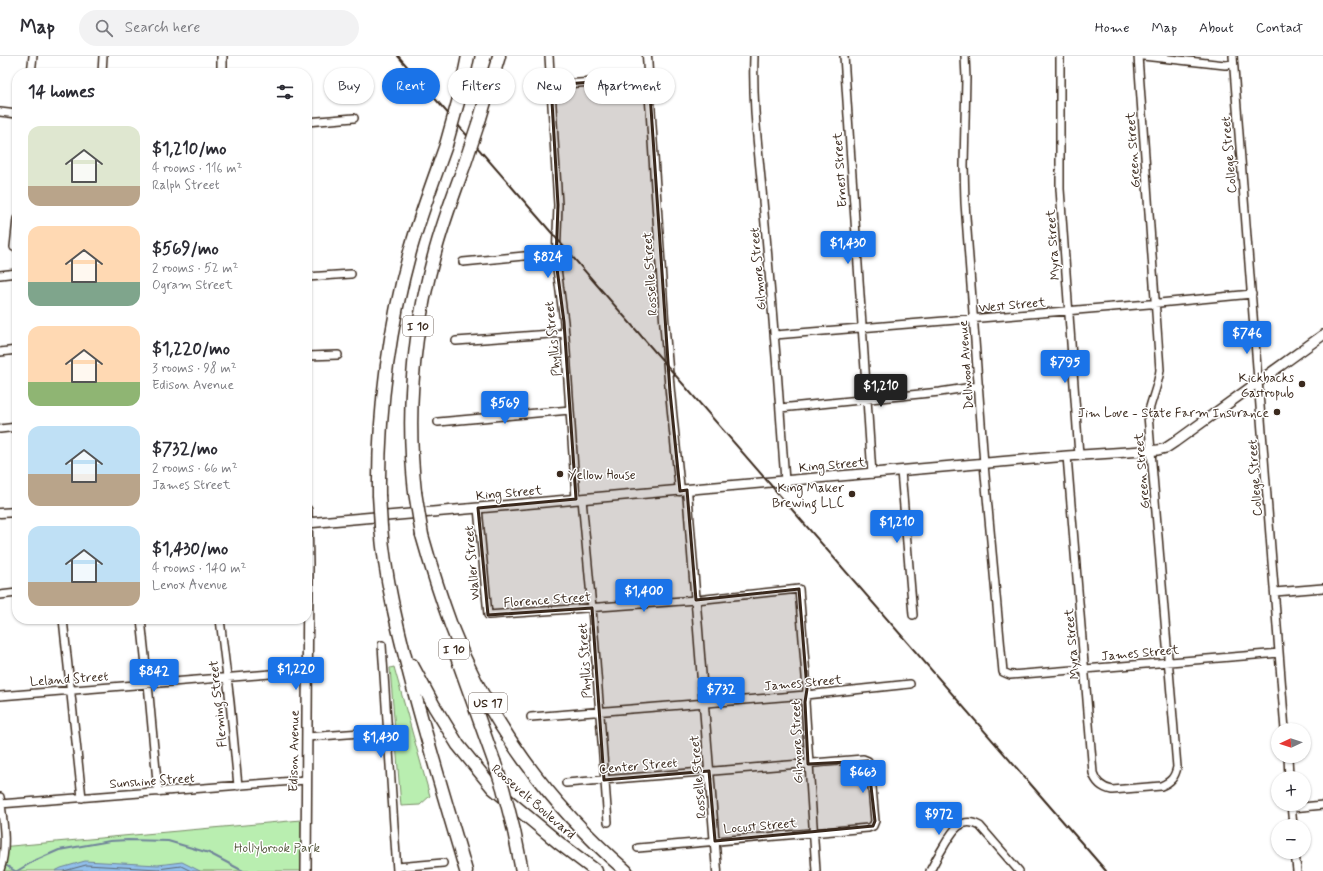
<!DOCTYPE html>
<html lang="en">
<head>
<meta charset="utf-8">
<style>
  body { margin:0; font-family:Mynerve,sans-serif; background:#f2f2f3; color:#2b2b33; height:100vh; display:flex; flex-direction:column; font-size:15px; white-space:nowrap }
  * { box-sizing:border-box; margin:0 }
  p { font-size:13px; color:#7c7c81 }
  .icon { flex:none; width:22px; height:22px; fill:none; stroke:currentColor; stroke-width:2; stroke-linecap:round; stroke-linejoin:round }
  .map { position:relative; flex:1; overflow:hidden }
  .drawer { position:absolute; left:12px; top:12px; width:300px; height:556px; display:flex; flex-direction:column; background:#fff; border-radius:16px; box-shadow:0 1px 3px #0004 }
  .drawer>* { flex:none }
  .banner { position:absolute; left:324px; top:12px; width:380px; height:36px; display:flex; gap:8px }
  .needle { width:26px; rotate:266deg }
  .controls { position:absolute; left:1271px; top:667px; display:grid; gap:8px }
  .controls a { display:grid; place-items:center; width:40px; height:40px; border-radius:50%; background:#fff; box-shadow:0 1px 3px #0004; font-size:20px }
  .price { position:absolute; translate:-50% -34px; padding:0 9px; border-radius:4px; background:#1a73e8; color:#fff; font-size:13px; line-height:26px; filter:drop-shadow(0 1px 2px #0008) }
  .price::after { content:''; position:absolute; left:50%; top:24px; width:12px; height:9px; margin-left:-6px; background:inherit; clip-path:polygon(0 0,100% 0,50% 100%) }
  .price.current { background:#222; color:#fff }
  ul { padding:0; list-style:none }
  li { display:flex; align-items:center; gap:12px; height:100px; padding:0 16px }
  li span { display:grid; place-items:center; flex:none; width:112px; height:80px; border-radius:12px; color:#555 }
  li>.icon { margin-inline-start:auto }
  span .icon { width:48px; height:48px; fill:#fffc; stroke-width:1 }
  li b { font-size:17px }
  h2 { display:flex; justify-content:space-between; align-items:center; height:48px; padding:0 16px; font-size:17px }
  .chip { padding:0 14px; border-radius:18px; background:#fff; box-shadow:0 1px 3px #0004; font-size:14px; line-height:36px }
  .chip.current { background:#1a73e8; color:#fff }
  header { display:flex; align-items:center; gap:24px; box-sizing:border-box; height:56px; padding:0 20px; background:#fff; border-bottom:1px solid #e1e1e2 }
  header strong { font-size:19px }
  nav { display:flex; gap:22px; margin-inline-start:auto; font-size:14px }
  .search { width:280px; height:36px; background:#f2f2f3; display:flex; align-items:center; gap:10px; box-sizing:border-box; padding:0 14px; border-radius:22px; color:#7c7c81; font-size:15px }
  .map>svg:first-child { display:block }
</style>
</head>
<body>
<header>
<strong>Map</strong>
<div class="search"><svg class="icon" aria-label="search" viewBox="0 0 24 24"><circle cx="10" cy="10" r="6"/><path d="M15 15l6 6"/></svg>Search here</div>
<nav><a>Home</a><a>Map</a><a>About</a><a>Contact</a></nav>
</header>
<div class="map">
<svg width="1323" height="815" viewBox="0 0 1323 815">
  <rect width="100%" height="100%" fill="#fff"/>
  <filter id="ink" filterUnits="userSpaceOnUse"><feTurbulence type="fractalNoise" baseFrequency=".025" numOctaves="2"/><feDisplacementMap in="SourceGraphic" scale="8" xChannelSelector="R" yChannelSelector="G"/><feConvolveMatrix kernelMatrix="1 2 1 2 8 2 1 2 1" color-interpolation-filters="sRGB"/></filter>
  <g filter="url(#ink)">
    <!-- green -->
    <path fill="#b9eeb0" stroke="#7a8c67" d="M394 611 430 740 420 749 401 750 390 612Z
      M301 764V815H0V791Z"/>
    <!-- water -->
    <path fill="#91bfeb" stroke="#6f8399" d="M85 805 158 809 182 806 200 815H55L61 812Z"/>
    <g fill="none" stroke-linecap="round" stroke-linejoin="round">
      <!-- shore -->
      <path stroke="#5d6670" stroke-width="1" d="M64 815 86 809 158 813 181 810 191 815"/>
      <!-- stream -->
      <path stroke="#6f8399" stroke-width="2" d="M7 810 15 815
        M17 815 34 805 59 794 110 785 128 784 168 785 209 797 243 815"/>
      <defs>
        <path id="minor" d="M549 0 558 149 556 205 564 266 576 443
          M754 0C752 53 760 104 764 157 772 246 779 335 785 425
          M844 0 872 418
          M965 0 966 22 964 109 965 147 984 408 1003 616 1010 619 1279 597
          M1060 0V133L1079 399
          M1143 0 1225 9 1233 8
          M1233 0 1285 674
          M31 17 33 0
          M102 17 103 0
          M551 29 649 22
          M0 56 17 58
          M307 66 354 62
          M14 191 17 163
          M463 206 555 197
          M0 219 17 217
          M307 221 351 218
          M775 279 1149 248 1252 238
          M456 285 565 277
          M0 296 17 294
          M307 300 338 299
          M780 352 940 336 979 330
          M438 366 570 354
          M0 373 17 371
          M1067 400 1093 717C1096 727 1102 732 1112 734L1161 730C1171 726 1175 721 1177 711L1148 359C1151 344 1158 330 1160 314L1138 0
          M901 415 913 559
          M582 443 592 552 608 766
          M478 452 488 559 696 544 799 533 807 633 805 646 816 815
          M1275 536 1323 532
          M0 539 17 537
          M63 563 82 742
          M141 563 148 628 158 736
          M220 563 230 646 238 730
          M382 589 397 815
          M0 640 307 615
          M531 661 806 639 910 628
          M307 681 388 675
          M1288 700 1289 722
          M566 727 863 703 868 705 870 709 875 765 873 770 868 772 638 792
          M0 741C3 765 8 790 0 814
          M0 748 306 724
          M1291 748 1293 770
          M1292 752 1323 749
          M1295 796 1297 815
          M397 811 443 807
          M930 815C934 807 939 798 944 790 952 776 961 759 980 770L1019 815"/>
        <path id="tertiary" d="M647 0 664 263 670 336 680 435
          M687 434 717 815
          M0 457 17 456"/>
        <path id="secondary" d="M222 0V17
          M307 467 1067 400 1158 394 1166 392 1175 386 1323 279
          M306 815 308 510 307 454"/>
        <path id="motorway" d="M460 39 468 0
          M480 62 499 0
          M415 436C406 356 413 277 434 200 442 169 453 140 464 110
          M379 439C378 356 389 272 411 192 421 157 434 123 446 89
          M381 471C385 522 397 570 410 620 427 685 447 750 466 815
          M422 479C431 511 441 542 452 572 488 666 550 749 626 815
          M454 593 494 705
          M412 609 434 650 458 689 493 732 559 787 596 815
          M514 775 522 815"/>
      </defs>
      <!-- minor casing -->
      <use href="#minor" stroke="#3b2a1e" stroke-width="10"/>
      <!-- tertiary casing -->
      <use href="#tertiary" stroke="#3b2a1e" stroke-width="11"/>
      <!-- secondary casing -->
      <use href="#secondary" stroke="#3b2a1e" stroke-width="12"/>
      <!-- motorway casing -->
      <use href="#motorway" stroke="#3b2a1e" stroke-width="15"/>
      <!-- minor -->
      <use href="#minor" stroke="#fff" stroke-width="7"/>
      <!-- tertiary -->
      <use href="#tertiary" stroke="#fff" stroke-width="8"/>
      <!-- secondary -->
      <use href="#secondary" stroke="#fff" stroke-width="9"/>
      <!-- motorway -->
      <use href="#motorway" stroke="#fff" stroke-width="12"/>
      <!-- rail -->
      <path stroke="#3b2a1e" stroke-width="2" d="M398 0 1106 815"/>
      <defs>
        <path id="motorway-bridge" d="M446 89 460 39
          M464 110 480 62
          M415 436 422 479
          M379 439 381 471
          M494 705 503 732 514 775"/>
      </defs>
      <!-- motorway-bridge casing -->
      <use href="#motorway-bridge" stroke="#3b2a1e" stroke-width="15" stroke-linecap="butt"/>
      <!-- motorway-bridge -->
      <use href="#motorway-bridge" stroke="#fff" stroke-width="12"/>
    </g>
  </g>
  <!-- marked area -->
  <path fill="#3b2a1e" fill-opacity="0.2" stroke="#3b2a1e" stroke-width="3" stroke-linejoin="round" d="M649 22 670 336 680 435 687 434 696 544 799 533 807 633 805 646 808 708 868 705 875 765 873 770 715 785 709 715 604 724 592 552 488 559 478 452 576 443 564 266 556 205 558 149 551 29Z"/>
  <!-- markers -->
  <g fill="#3b2a1e" stroke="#fff" stroke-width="1.5">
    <circle cx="1302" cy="328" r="4"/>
    <circle cx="1277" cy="356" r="4"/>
    <circle cx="560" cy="418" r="4"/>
    <circle cx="852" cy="438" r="4"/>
  </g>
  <g text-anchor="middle" stroke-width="3" stroke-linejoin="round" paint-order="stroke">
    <!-- shield labels -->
    <g fill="#fff" stroke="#766a62" stroke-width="1">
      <rect x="403" y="260" width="30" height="20" rx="3"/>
      <rect x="439" y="583" width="30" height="20" rx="3"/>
      <rect x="469" y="637" width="38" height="20" rx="3"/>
    </g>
    <g font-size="12" font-weight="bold" fill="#3b2a1e">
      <text x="418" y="274">I 10</text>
      <text x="454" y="597">I 10</text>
      <text x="488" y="651">US 17</text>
    </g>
    <!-- street labels -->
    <g font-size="13" fill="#3b2a1e" stroke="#fff">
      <text transform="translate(1132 94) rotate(-94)" y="5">Green Street</text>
      <text transform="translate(1228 99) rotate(-95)" y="5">College Street</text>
      <text transform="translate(839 114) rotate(-94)" y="5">Ernest Street</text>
      <text transform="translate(1052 189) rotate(-94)" y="5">Myra Street</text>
      <text transform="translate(757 213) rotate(-95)" y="5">Gilmore Street</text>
      <text transform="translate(649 218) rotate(-94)" y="5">Rosselle Street</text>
      <text transform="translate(1012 248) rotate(-5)" y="5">West Street</text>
      <text transform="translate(552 283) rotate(-96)" y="5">Phyllis Street</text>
      <text transform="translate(965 309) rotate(-94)" y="5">Dellwood Avenue</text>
      <text transform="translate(832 408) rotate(-5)" y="5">King Street</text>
      <text transform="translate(1141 415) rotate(-95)" y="5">Green Street</text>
      <text transform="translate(1254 422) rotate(-94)" y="5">College Street</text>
      <text transform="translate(509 436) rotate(-5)" y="5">King Street</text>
      <text transform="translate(471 507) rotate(-95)" y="5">Waller Street</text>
      <text transform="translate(547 543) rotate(-4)" y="5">Florence Street</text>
      <text transform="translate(1071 588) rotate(-95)" y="5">Myra Street</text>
      <text transform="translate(1140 596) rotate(-5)" y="5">James Street</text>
      <text transform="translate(584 605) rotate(-94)" y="5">Phyllis Street</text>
      <text transform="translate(69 622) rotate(-4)" y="5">Leland Street</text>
      <text transform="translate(803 626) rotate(-5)" y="5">James Street</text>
      <text transform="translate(217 648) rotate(-96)" y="5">Fleming Street</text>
      <text transform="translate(796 686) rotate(-92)" y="5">Gilmore Street</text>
      <text transform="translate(293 695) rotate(-89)" y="5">Edison Avenue</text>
      <text transform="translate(638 709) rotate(-5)" y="5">Center Street</text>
      <text transform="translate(697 721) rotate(-95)" y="5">Rosselle Street</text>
      <text transform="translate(152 724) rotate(-4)" y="5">Sunshine Street</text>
      <text transform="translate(534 745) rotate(41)" y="5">Roosevelt Boulevard</text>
      <text transform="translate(760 769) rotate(-5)" y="5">Locust Street</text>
    </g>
    <!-- poi labels -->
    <g font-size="13" fill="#3b2a1e" stroke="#fff" text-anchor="end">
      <text x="1294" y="326">Kickbacks<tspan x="1294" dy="15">Gastropub</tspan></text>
      <text x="1269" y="361">Jim Love - State Farm Insurance</text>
      <text x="568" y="423" text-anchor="start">Yellow House</text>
      <text x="844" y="436">King Maker<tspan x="844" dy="15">Brewing LLC</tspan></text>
    </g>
    <!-- park labels -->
    <g font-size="13" fill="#5a5b42" stroke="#fff">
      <text x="277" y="796">Hollybrook Park</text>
    </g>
  </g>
</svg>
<div class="controls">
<a><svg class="needle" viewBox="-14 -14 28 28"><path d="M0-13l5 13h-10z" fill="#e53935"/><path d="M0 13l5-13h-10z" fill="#7c7c81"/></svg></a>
<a>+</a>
<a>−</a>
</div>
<b class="price" style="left:848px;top:209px">$1,430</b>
<b class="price" style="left:548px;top:223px">$824</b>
<b class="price" style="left:1247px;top:299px">$746</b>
<b class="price" style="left:1065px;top:328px">$795</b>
<b class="price current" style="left:881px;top:352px">$1,210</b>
<b class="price" style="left:505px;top:369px">$569</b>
<b class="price" style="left:897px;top:488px">$1,210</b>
<b class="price" style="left:644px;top:557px">$1,400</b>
<b class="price" style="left:296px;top:635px">$1,220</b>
<b class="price" style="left:154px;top:637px">$842</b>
<b class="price" style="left:721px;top:655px">$732</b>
<b class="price" style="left:381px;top:703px">$1,430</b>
<b class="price" style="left:863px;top:738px">$663</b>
<b class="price" style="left:939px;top:780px">$972</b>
<div class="banner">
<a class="chip">Buy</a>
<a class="chip current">Rent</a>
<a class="chip">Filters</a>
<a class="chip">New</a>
<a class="chip">Apartment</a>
</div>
<section class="drawer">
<h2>14 homes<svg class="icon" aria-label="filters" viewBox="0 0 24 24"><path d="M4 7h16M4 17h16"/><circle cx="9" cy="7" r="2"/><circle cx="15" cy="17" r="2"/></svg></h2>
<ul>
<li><span style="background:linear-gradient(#dfe7d0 75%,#b9a48a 0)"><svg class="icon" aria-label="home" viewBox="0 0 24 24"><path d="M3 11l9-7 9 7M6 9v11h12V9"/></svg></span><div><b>$1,210/mo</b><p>4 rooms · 116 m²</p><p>Ralph Street</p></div></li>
<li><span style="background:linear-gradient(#ffd9b3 70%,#7fa58c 0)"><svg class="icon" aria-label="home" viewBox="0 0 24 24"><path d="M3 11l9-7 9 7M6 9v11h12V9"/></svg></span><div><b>$569/mo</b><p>2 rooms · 52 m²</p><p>Ogram Street</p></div></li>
<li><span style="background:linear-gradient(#ffd9b3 70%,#8fb573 0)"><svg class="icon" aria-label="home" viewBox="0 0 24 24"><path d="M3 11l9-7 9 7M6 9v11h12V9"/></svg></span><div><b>$1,220/mo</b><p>3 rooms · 98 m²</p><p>Edison Avenue</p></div></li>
<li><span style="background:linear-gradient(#bfe0f5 60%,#b9a48a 0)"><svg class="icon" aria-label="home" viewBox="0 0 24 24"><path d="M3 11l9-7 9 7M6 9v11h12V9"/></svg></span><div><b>$732/mo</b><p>2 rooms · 66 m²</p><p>James Street</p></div></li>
<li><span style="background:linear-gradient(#bfe0f5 70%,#b9a48a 0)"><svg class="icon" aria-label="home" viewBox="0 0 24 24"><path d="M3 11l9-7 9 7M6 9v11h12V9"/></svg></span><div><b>$1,430/mo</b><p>4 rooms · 140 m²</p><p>Lenox Avenue</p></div></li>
</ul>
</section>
</div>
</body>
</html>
